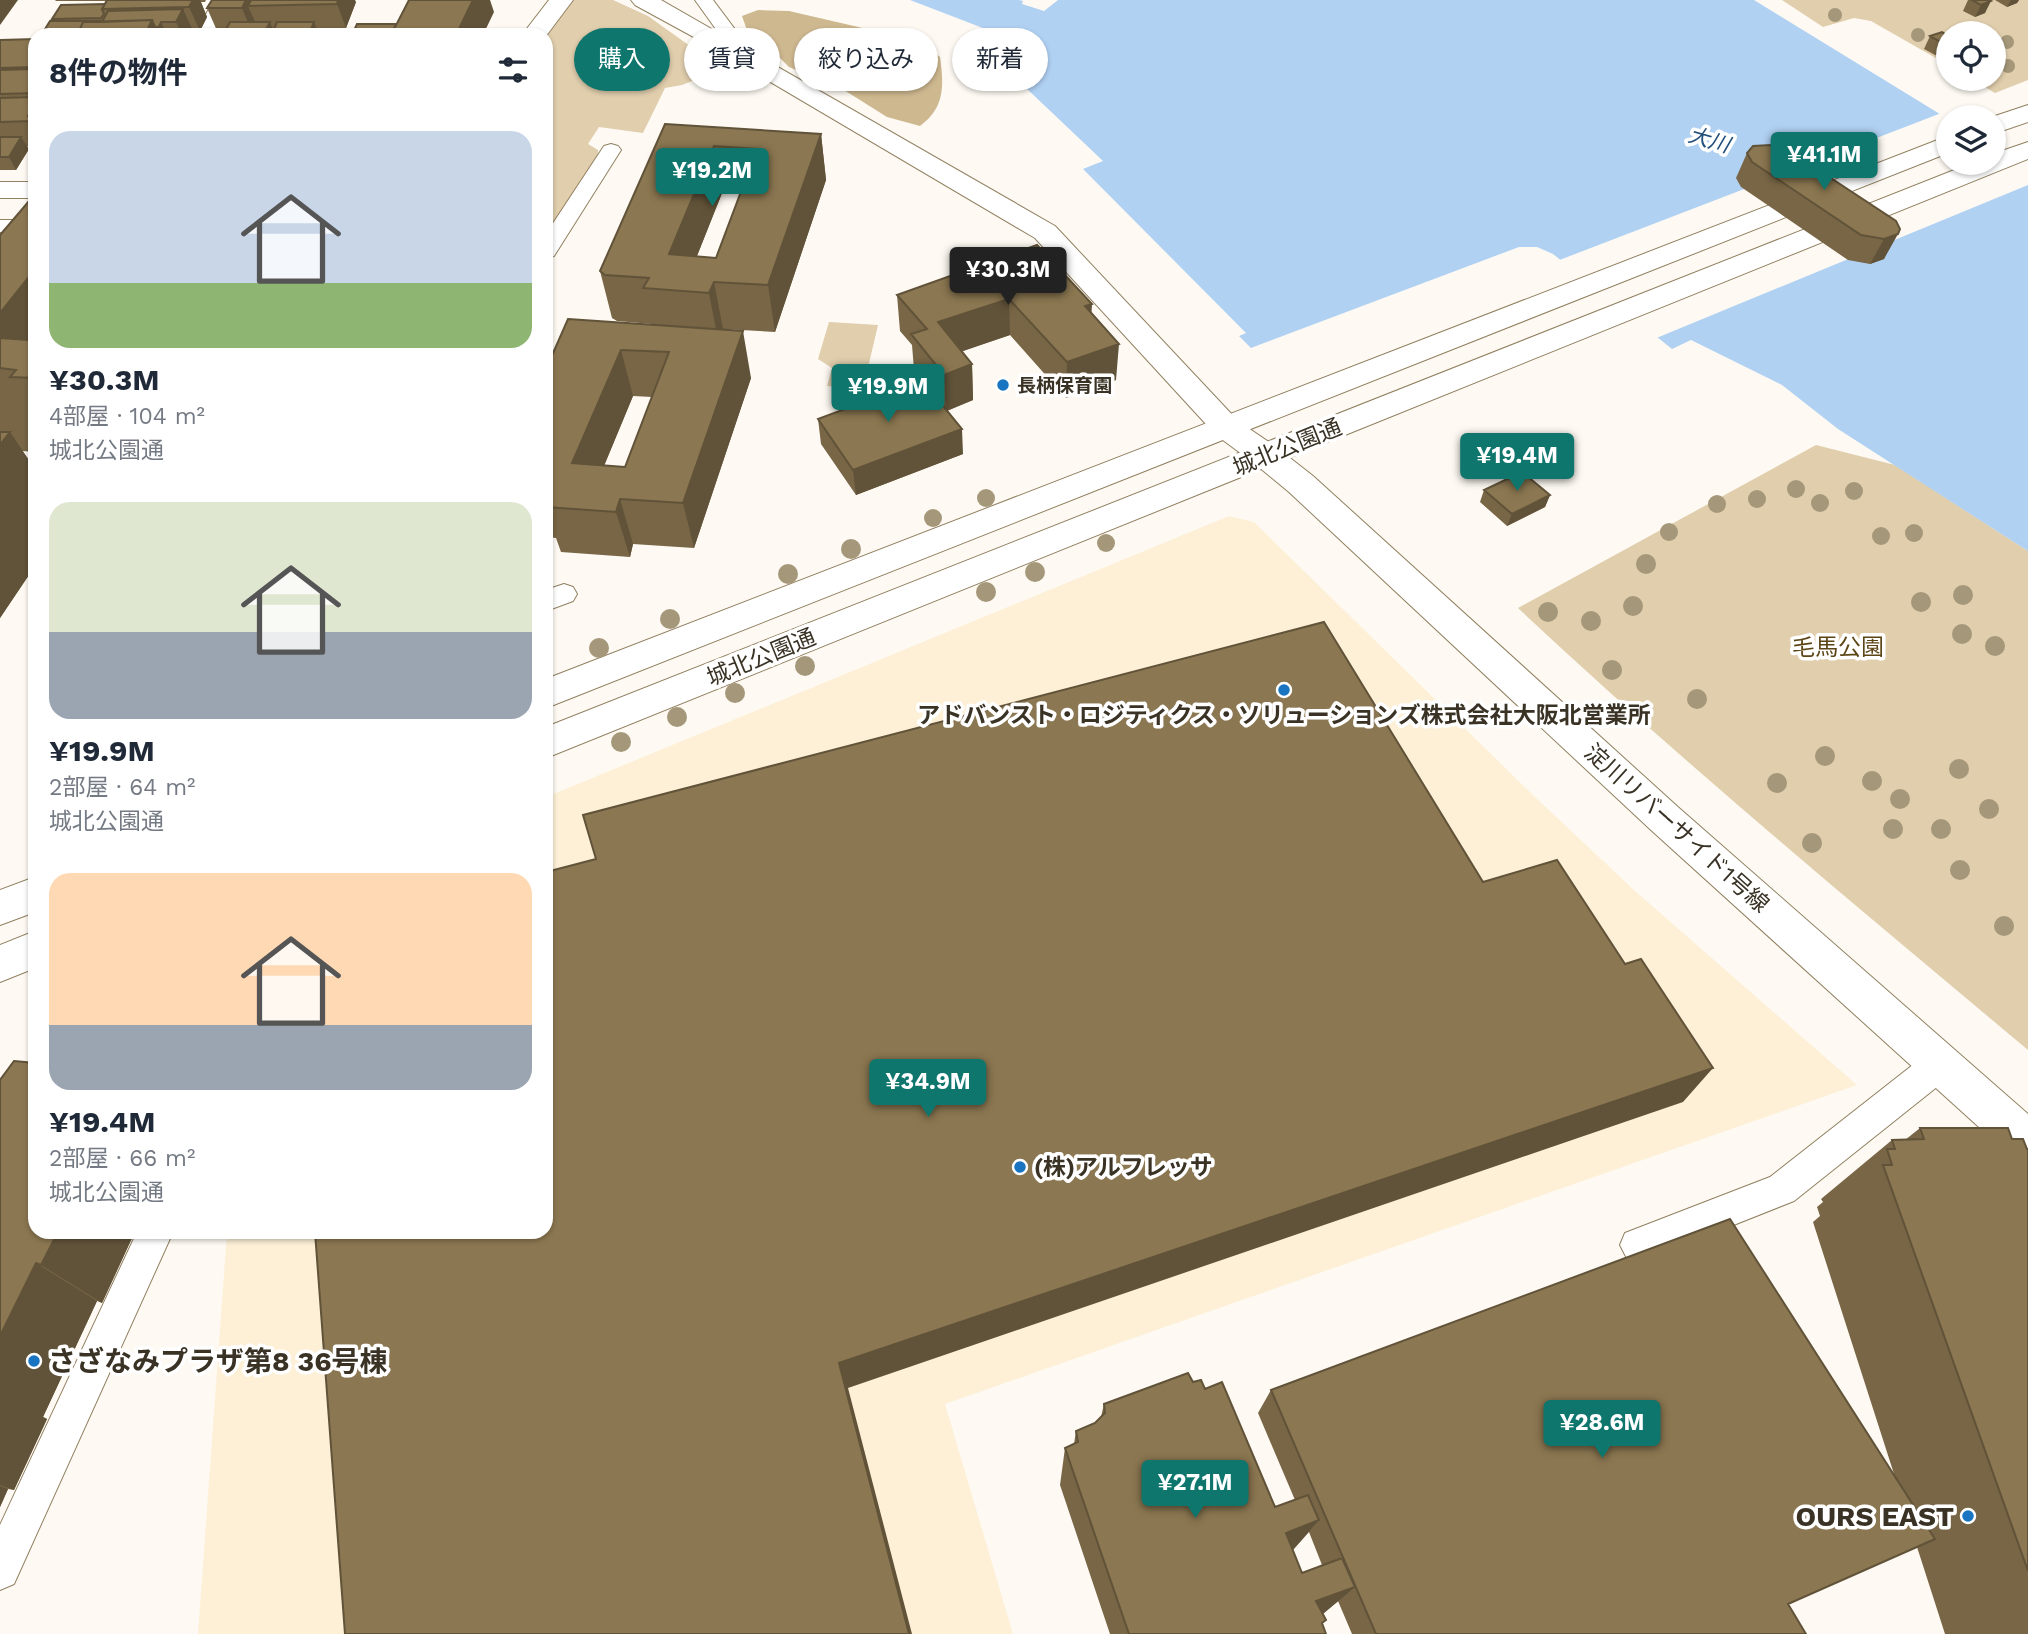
<!DOCTYPE html>
<html lang="ja">
<head>
<meta charset="utf-8">
<style>
  body { margin:0; font-family:"Work Sans","Noto Sans JP",sans-serif; background:#f6f6f7; color:#1f2937; height:100vh; display:flex; flex-direction:column; font-size:26px; white-space:nowrap }
  * { box-sizing:border-box; margin:0 }
  p { font-size:23px; color:#747a83 }
  .icon { flex:none; width:38px; height:38px; fill:none; stroke:currentColor; stroke-width:2; stroke-linecap:round; stroke-linejoin:round }
  .map { position:relative; flex:1; overflow:hidden }
  .details { position:absolute; left:28px; top:28px; width:525px; height:1211px; display:flex; flex-direction:column; background:#fff; border-radius:21px; box-shadow:0 2px 5px #0004 }
  .details>* { flex:none }
  .banner { position:absolute; left:574px; top:28px; width:665px; height:63px; display:flex; gap:14px }
  .tools { position:absolute; left:1936px; top:21px; display:grid; gap:14px }
  .tools a { display:grid; place-items:center; width:70px; height:70px; border-radius:50%; background:#fff; box-shadow:0 2px 5px #0004; font-size:35px }
  .price { position:absolute; translate:-50% -60px; padding:0 16px; border-radius:7px; background:#0f766e; color:#fff; font-size:23px; line-height:46px; filter:drop-shadow(0 2px 4px #0008) }
  .price::after { content:''; position:absolute; left:50%; top:42px; width:21px; height:16px; margin-left:-10px; background:inherit; clip-path:polygon(0 0,100% 0,50% 100%) }
  .price.current { background:#222; color:#fff }
  ul { padding:0; list-style:none }
  li { display:grid; align-content:center; gap:14px; height:371px; padding:0 21px }
  li span { display:grid; place-items:center; height:217px; border-radius:21px; color:#555 }
  li>.icon { margin-inline-start:auto }
  span .icon { width:126px; height:126px; fill:#fffc; stroke-width:1 }
  li b { font-size:30px }
  h2 { display:flex; justify-content:space-between; align-items:center; height:84px; padding:0 21px; font-size:30px }
  .chip { padding:0 24px; border-radius:32px; background:#fff; box-shadow:0 2px 5px #0004; font-size:24px; line-height:63px }
  .chip.current { background:#0f766e; color:#fff }
  .map>svg:first-child { display:block }
</style>
</head>
<body>
<div class="map">
<svg width="2028" height="1634" viewBox="0 0 2028 1634">
  <rect width="100%" height="100%" fill="#fefaf3"/>
  <!-- built -->
  <path fill="#fdf0d7" d="M1229 516 1254 522 1535 797 1634 890 1857 1085 945 1404 1013 1634H198L227 1232H546V797Z"/>
  <!-- green -->
  <path fill="#e0cead" d="M572 0H613L648 16 722 69 682 85 665 88 643 133 599 127 588 144 598 150V154L546 235V36Z
    M1782 0H2028V80L1995 93 1971 79H1993V33H1948V65L1871 21 1854 18 1823 27Z
    M829 322 878 325 863 389 827 386 832 368 818 359Z
    M1816 445 1895 465 2028 551V1050C1856 906 1682 762 1518 608Z"/>
  <!-- forest -->
  <path fill="#ceb890" d="M758 10 789 11 919 41 940 57C944 85 945 108 920 126L887 117 844 90 789 67 775 53 749 36 742 16Z"/>
  <!-- water -->
  <path fill="#b1d1f3" d="M910 0H1019L1023 1 1022 4 1044 11 1058 0H1754L1948 119V163L2028 167V551L1838 429 1782 385 1691 340 1672 349 1553 254 1537 247H1519L1251 348 1239 336 1246 333 1083 169 1103 161 990 54 1013 35 992 28 988 30Z"/>
  <!-- pier -->
  <path fill="#fefaf3" d="M1944 112 1951 117H1948V163H1993L1994 143 2028 163V185L1654 339 1557 261Z"/>
  <g fill="none" stroke-linecap="round" stroke-linejoin="round">
    <defs>
      <path id="service" d="M695 0H713L755 56 752 60H738Z
        M611 144 618 146 621 150 554 256 546 258V234L604 146Z
        M0 220H35V232H0Z
        M564 584 573 587 577 594 573 601 546 611V590Z
        M1940 1049 1952 1053 1957 1064 1952 1075 1794 1201 1663 1253 1669 1267 1664 1280 1651 1285 1638 1280 1620 1245 1625 1233 1770 1177 1928 1053Z
        M137 1232H173L14 1584 0 1590V1525Z"/>
      <path id="minor" d="M213 0H237L220 35H196Z
        M549 0H573L546 36 522 35Z
        M631 0H661L1055 226 1238 421 1276 447 1281 455 1276 463 1265 466 1254 463 1216 435 1035 238 701 41 635 5Z
        M0 182H35V198H0Z"/>
      <path id="tertiary" d="M1265 444 1276 447 1313 476 1679 808 2028 1114V1163L2012 1157 1651 830 1289 492 1254 463 1249 455 1254 447Z"/>
      <path id="primary" d="M2028 105V122L1993 134 1992 117Z
        M1948 136V153L546 708V679Z
        M2028 142V159L546 758V727L1972 163H1993V154Z
        M35 877V912L0 925V890Z
        M35 931V968L0 982V945Z"/>
    </defs>
    <!-- service casing -->
    <use href="#service" stroke="#918061" stroke-width="2"/>
    <!-- minor casing -->
    <use href="#minor" stroke="#918061" stroke-width="2"/>
    <!-- tertiary casing -->
    <use href="#tertiary" stroke="#918061" stroke-width="2"/>
    <!-- primary casing -->
    <use href="#primary" stroke="#918061" stroke-width="2"/>
    <!-- service -->
    <use href="#service" fill="#fff" fill-rule="evenodd"/>
    <!-- minor -->
    <use href="#minor" fill="#fff" fill-rule="evenodd"/>
    <!-- tertiary -->
    <use href="#tertiary" fill="#fff" fill-rule="evenodd"/>
    <!-- primary -->
    <use href="#primary" fill="#fff" fill-rule="evenodd"/>
  </g>
  <!-- trees -->
  <g fill="#a59779">
    <circle cx="1835" cy="15" r="7"/>
    <circle cx="1918" cy="35" r="7"/>
    <circle cx="2007" cy="42" r="7"/>
    <circle cx="2008" cy="66" r="7"/>
    <circle cx="1796" cy="489" r="9"/>
    <circle cx="1854" cy="491" r="9"/>
    <circle cx="986" cy="498" r="9"/>
    <circle cx="1757" cy="499" r="9"/>
    <circle cx="1820" cy="503" r="9"/>
    <circle cx="1717" cy="504" r="9"/>
    <circle cx="933" cy="518" r="9"/>
    <circle cx="1669" cy="532" r="9"/>
    <circle cx="1914" cy="533" r="9"/>
    <circle cx="1881" cy="536" r="9"/>
    <circle cx="1106" cy="543" r="9"/>
    <circle cx="851" cy="549" r="10"/>
    <circle cx="1646" cy="564" r="10"/>
    <circle cx="1035" cy="572" r="10"/>
    <circle cx="788" cy="574" r="10"/>
    <circle cx="986" cy="592" r="10"/>
    <circle cx="1963" cy="595" r="10"/>
    <circle cx="1921" cy="602" r="10"/>
    <circle cx="1633" cy="606" r="10"/>
    <circle cx="1548" cy="612" r="10"/>
    <circle cx="670" cy="619" r="10"/>
    <circle cx="1591" cy="621" r="10"/>
    <circle cx="1962" cy="634" r="10"/>
    <circle cx="1995" cy="646" r="10"/>
    <circle cx="599" cy="648" r="10"/>
    <circle cx="805" cy="666" r="10"/>
    <circle cx="1612" cy="670" r="10"/>
    <circle cx="735" cy="693" r="10"/>
    <circle cx="1697" cy="699" r="10"/>
    <circle cx="677" cy="717" r="10"/>
    <circle cx="621" cy="742" r="10"/>
    <circle cx="1825" cy="756" r="10"/>
    <circle cx="1959" cy="769" r="10"/>
    <circle cx="1872" cy="781" r="10"/>
    <circle cx="1777" cy="783" r="10"/>
    <circle cx="1900" cy="799" r="10"/>
    <circle cx="1989" cy="809" r="10"/>
    <circle cx="1893" cy="829" r="10"/>
    <circle cx="1941" cy="829" r="10"/>
    <circle cx="1812" cy="843" r="10"/>
    <circle cx="1960" cy="870" r="10"/>
    <circle cx="2004" cy="926" r="10"/>
  </g>
  <!-- wall -->
  <path fill="#786646" fill-rule="evenodd" d="M55 0H206L205 2H201L207 17 200 31H193V35H43L42 34 53 21 52 19 105 4 107 1H56Z
    M212 0 356 2 346 28 317 29 319 35H225V33H218L207 8Z
    M1968 0H1989L1985 13 1975 17 1963 11Z
    M1995 0H2019L2017 3 2007 7Z
    M1930 36H1948V62L1924 49Z
    M35 39V146H27L29 149 16 170H0V40Z
    M665 124 821 134 826 180 775 332 723 329 722 330 751 378 694 548 633 544 630 557 561 552 556 538 546 537V369L652 325V324L617 321 612 318 600 271ZM722 193 740 194 716 258 697 256ZM633 396 652 397 625 467 604 466Z
    M1747 153 1896 221 1884 259 1870 264 1848 260 1741 187 1736 178Z
    M35 194V452L22 451 35 469V566L0 618V235Z
    M1037 245 1091 313 1116 380 1066 398 1010 335 962 351 972 364 973 400 947 411 963 454 856 495 821 444 818 419 867 401 866 394 905 391 925 385 914 370 912 345 900 331 897 295Z
    M1484 490 1550 495 1545 507 1507 526 1480 502Z
    M0 1080 35 1232H125L132 1238 102 1303 97 1301 43 1417 47 1419 14 1490 8 1489 0 1507Z
    M1920 1128 2012 1139 2028 1149V1634H1945L1917 1547 1788 1604 1806 1634H1352L1338 1601 1322 1614V1623L1326 1634H1110L1060 1485 1065 1448 1074 1444 1076 1431 1095 1423 1101 1417 1104 1404 1193 1382 1205 1389 1275 1507 1295 1500 1258 1413 1271 1390 1895 1477 1813 1222 1820 1216 1817 1207 1823 1202 1821 1199 1892 1140H1905ZM1309 1532 1322 1565 1302 1573 1293 1550Z"/>
  <!-- shaded-wall -->
  <path fill="#615339" d="M0 0H18L0 25Z
    M192 0H200L207 17 200 31 189 7Z
    M246 0H267L248 6 256 24 252 32 242 8Z
    M338 0H355L356 2 346 28 337 4Z
    M473 0H490L494 12 483 35H456Z
    M2011 0H2019L2017 3 2007 7Z
    M1991 1 1985 13 1975 17 1981 5Z
    M183 9 194 33 193 35H182L176 22Z
    M152 20 159 35H145Z
    M161 22 167 35H162L159 27Z
    M270 22 275 34 265 35 264 33Z
    M314 22 319 35H309V34Z
    M821 134 826 180 775 332 768 285Z
    M21 137 29 149 16 170 9 157Z
    M714 146 722 193 683 291 669 254Z
    M1898 234 1884 259 1870 264 1884 239Z
    M35 269V378L0 364V313Z
    M714 282 723 329 718 340 709 293Z
    M1009 299 1010 335 940 359 938 322Z
    M1092 304 1090 340 1085 306Z
    M743 331 751 378 694 548 683 503Z
    M1119 344 1116 380 1066 398 1067 362Z
    M621 350 633 396 586 509 572 463Z
    M972 364 973 400 946 411 944 375Z
    M962 429 963 454 856 495 853 470Z
    M10 432 35 469V566L0 618V440Z
    M1550 495 1545 507 1507 526 1512 514Z
    M620 499 633 544 630 557 616 512Z
    M1713 1068 1683 1102 848 1388 912 1634H909L839 1363Z
    M58 1232H125L132 1238 102 1303 41 1265Z
    M36 1263 97 1301 43 1417 47 1419 14 1490 0 1485V1336Z
    M0 1486 8 1489 0 1507Z
    M1319 1520 1291 1552 1286 1533Z
    M1355 1587 1323 1614 1288 1627 1316 1601Z"/>
  <!-- building -->
  <path fill="#8b7751" stroke="#615339" stroke-width="2" fill-rule="evenodd" d="M107 0H193L189 7 102 9Z
    M212 0H246L242 8H207Z
    M251 0H338L337 4 248 6Z
    M409 0H473L456 35H391Z
    M1972 0H1989L1991 1 1981 5Z
    M105 4 102 9 104 14 101 18 52 19 61 5Z
    M183 9 176 22H161L159 27H155L152 20 102 22 108 11Z
    M152 20 145 35H84L88 29H80L83 22Z
    M50 21H102V22H83L80 29 82 33 42 34Z
    M230 22H270L264 33H224Z
    M277 22H314L309 34H272Z
    M357 24H396L391 35H352Z
    M1942 32 1948 36V46L1930 36Z
    M35 39V67L0 68V40Z
    M35 69V93L0 94V70Z
    M35 97V104L28 116 31 121 0 122V98Z
    M35 104V116H28Z
    M665 124 821 134 768 285 714 282 709 293 643 288 649 278 605 275 600 271ZM714 146 757 149 716 258 669 254Z
    M0 137H21L9 157H0Z
    M1771 145 1788 150 1896 221 1900 229 1898 234 1884 239 1861 235 1752 162 1747 153 1753 146Z
    M35 194V269L0 313V235Z
    M1037 245 1092 304 1085 306 1119 344 1067 362 1009 299 938 322 972 364 944 375 911 334 927 329 897 295Z
    M568 319 743 331 683 503 620 499 616 512 546 507 551 493 546 492V369ZM621 350 669 352 625 467 572 463Z
    M35 331V378L10 377 16 370 0 368V338L28 340Z
    M899 382 905 391 926 385 962 429 853 470 818 419 872 399 866 394Z
    M0 432H10L0 445Z
    M1522 472 1550 495 1512 514 1484 490Z
    M1324 622 1483 882 1557 860 1625 964 1641 959 1713 1068 839 1363 909 1634H345L315 1232H546V872L596 859 583 815Z
    M14 1061 35 1063V1232H58L41 1265 36 1263 0 1336V1080Z
    M1920 1128H2008L2012 1139H2023L2027 1149H2028V1571L1883 1165H1892L1887 1149H1895L1892 1140 1924 1139Z
    M1730 1219 1935 1539 1788 1604 1806 1634H1376L1271 1390Z
    M1188 1373 1193 1382 1201 1380 1205 1389 1222 1382 1275 1507 1308 1495 1319 1520 1286 1533 1302 1573 1342 1558 1355 1587 1316 1601 1326 1620 1322 1623 1326 1634H1129L1065 1448 1078 1442 1076 1431 1095 1423 1105 1413 1104 1404Z"/>
  <!-- markers -->
  <g fill="#1974c1" stroke="#fff" stroke-width="2.5">
    <circle cx="1003" cy="385" r="7"/>
    <circle cx="1284" cy="690" r="7"/>
    <circle cx="1020" cy="1167" r="7"/>
    <circle cx="34" cy="1361" r="7"/>
    <circle cx="1968" cy="1516" r="7"/>
  </g>
  <g text-anchor="middle" stroke-width="7" stroke-linejoin="round" paint-order="stroke">
    <!-- far-poi labels -->
    <g font-size="19" font-weight="bold" fill="#393225" stroke="#fff" text-anchor="start">
      <text x="1017" y="392">長柄保育園</text>
    </g>
    <!-- far-water labels -->
    <g font-size="21" font-style="italic" fill="#224f7b" stroke="#fff">
      <text transform="translate(1709 140) rotate(16)" y="7">大川</text>
    </g>
    <!-- street labels -->
    <g font-size="23" fill="#393225" stroke="#fff">
      <text transform="translate(1287 447) rotate(-22)" y="8">城北公園通</text>
      <text transform="translate(761 657) rotate(-22)" y="8">城北公園通</text>
      <text transform="translate(1677 828) rotate(42)" y="8">淀川リバーサイド1号線</text>
    </g>
    <!-- park labels -->
    <g font-size="23" fill="#5d4616" stroke="#fff">
      <text x="1838" y="655">毛馬公園</text>
    </g>
    <!-- poi labels -->
    <g font-size="23" font-weight="bold" fill="#393225" stroke="#fff">
      <text x="1284" y="723">アドバンスト・ロジティクス・ソリューションズ株式会社大阪北営業所</text>
      <text x="1034" y="1175" text-anchor="start">(株)アルフレッサ</text>
    </g>
    <!-- near-poi labels -->
    <g font-size="28" font-weight="bold" fill="#393225" stroke="#fff" text-anchor="start">
      <text x="48" y="1371">さざなみプラザ第8 36号棟</text>
      <text x="1954" y="1526" text-anchor="end">OURS EAST</text>
    </g>
  </g>
</svg>
<div class="tools">
<a><svg class="icon" aria-label="locate" viewBox="0 0 24 24"><circle cx="12" cy="12" r="6"/><path d="M12 2v4M12 18v4M2 12h4M18 12h4"/></svg></a>
<a><svg class="icon" aria-label="layers" viewBox="0 0 24 24"><path d="M12 4l9 5-9 5-9-5zM3 14l9 5 9-5"/></svg></a>
</div>
<b class="price" style="left:1824px;top:192px">¥41.1M</b>
<b class="price" style="left:712px;top:208px">¥19.2M</b>
<b class="price current" style="left:1008px;top:307px">¥30.3M</b>
<b class="price" style="left:888px;top:424px">¥19.9M</b>
<b class="price" style="left:1517px;top:493px">¥19.4M</b>
<b class="price" style="left:928px;top:1119px">¥34.9M</b>
<b class="price" style="left:1602px;top:1460px">¥28.6M</b>
<b class="price" style="left:1195px;top:1520px">¥27.1M</b>
<div class="banner">
<a class="chip current">購入</a>
<a class="chip">賃貸</a>
<a class="chip">絞り込み</a>
<a class="chip">新着</a>
</div>
<section class="details">
<h2>8件の物件<svg class="icon" aria-label="filters" viewBox="0 0 24 24"><path d="M4 7h16M4 17h16"/><circle cx="9" cy="7" r="2"/><circle cx="15" cy="17" r="2"/></svg></h2>
<ul>
<li><span style="background:linear-gradient(#c9d6e8 70%,#8fb573 0)"><svg class="icon" aria-label="home" viewBox="0 0 24 24"><path d="M3 11l9-7 9 7M6 9v11h12V9"/></svg></span><div><b>¥30.3M</b><p>4部屋 · 104 m²</p><p>城北公園通</p></div></li>
<li><span style="background:linear-gradient(#dfe7d0 60%,#9aa5b1 0)"><svg class="icon" aria-label="home" viewBox="0 0 24 24"><path d="M3 11l9-7 9 7M6 9v11h12V9"/></svg></span><div><b>¥19.9M</b><p>2部屋 · 64 m²</p><p>城北公園通</p></div></li>
<li><span style="background:linear-gradient(#ffd9b3 70%,#9aa5b1 0)"><svg class="icon" aria-label="home" viewBox="0 0 24 24"><path d="M3 11l9-7 9 7M6 9v11h12V9"/></svg></span><div><b>¥19.4M</b><p>2部屋 · 66 m²</p><p>城北公園通</p></div></li>
</ul>
</section>
</div>
</body>
</html>
